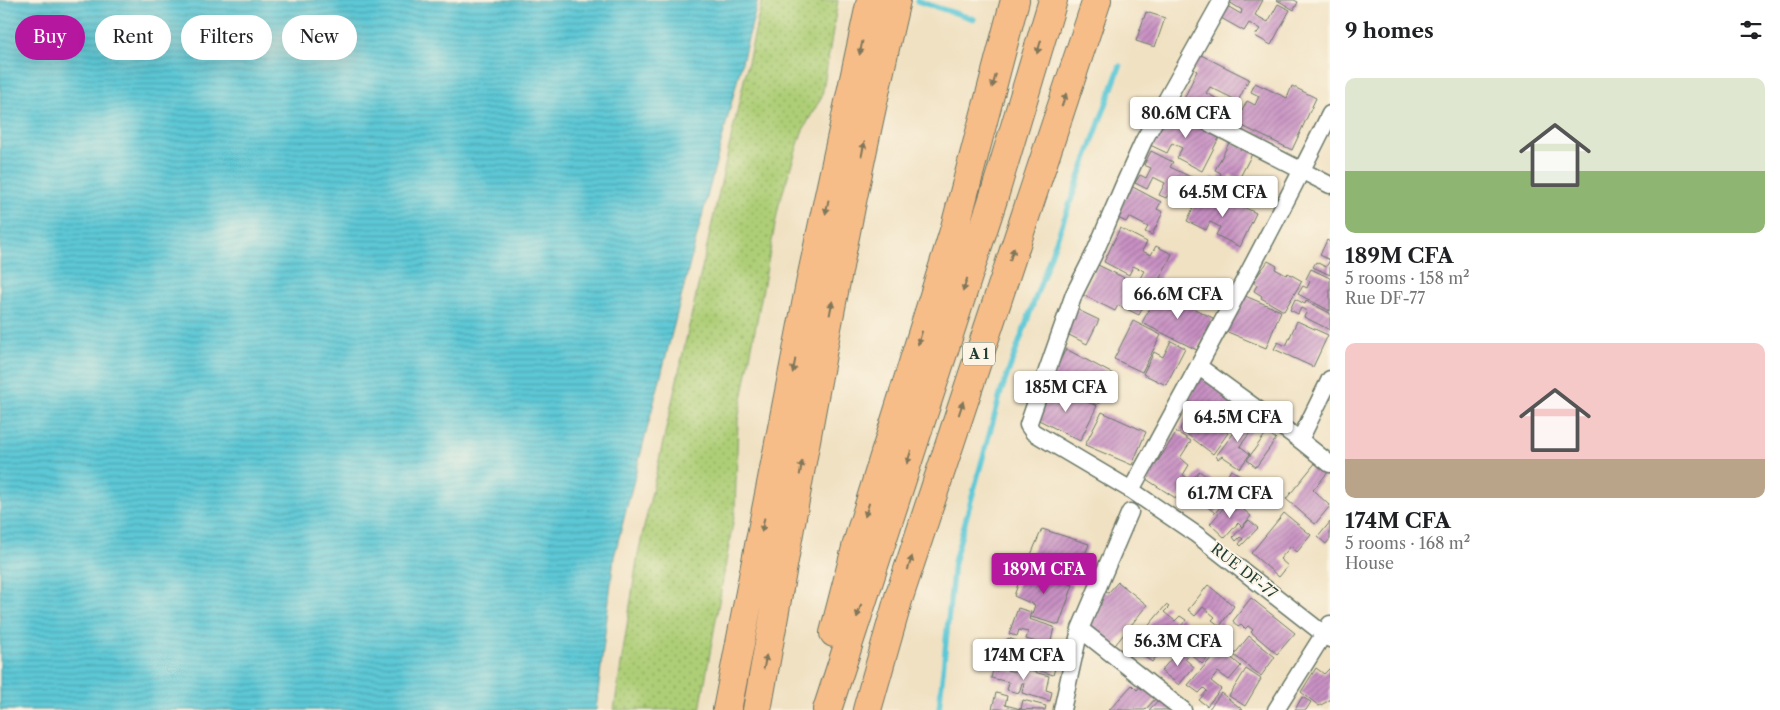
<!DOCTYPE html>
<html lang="en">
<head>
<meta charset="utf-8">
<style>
  body { margin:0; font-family:"Libre Caslon Text",serif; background:#f2f2f2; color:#202124; height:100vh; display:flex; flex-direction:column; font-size:19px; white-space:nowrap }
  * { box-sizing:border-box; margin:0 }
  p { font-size:16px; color:#757577 }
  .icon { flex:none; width:28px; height:28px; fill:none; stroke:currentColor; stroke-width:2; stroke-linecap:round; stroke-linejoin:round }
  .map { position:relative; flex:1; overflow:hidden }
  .side { display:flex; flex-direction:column; background:#fff; width:450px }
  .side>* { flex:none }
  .hud { position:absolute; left:15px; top:15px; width:475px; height:45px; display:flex; gap:10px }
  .price { position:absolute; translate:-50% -42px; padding:0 11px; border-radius:5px; background:#fff; color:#222; font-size:16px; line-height:32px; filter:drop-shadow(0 1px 2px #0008) }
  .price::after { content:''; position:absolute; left:50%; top:30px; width:15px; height:11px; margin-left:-8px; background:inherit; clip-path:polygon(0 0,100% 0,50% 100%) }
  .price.selected { background:#b5179e; color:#fff }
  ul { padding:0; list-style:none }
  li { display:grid; align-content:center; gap:10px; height:265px; padding:0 15px }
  li span { display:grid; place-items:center; height:155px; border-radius:10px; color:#555 }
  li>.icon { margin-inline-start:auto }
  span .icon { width:90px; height:90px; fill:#fffc; stroke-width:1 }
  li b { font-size:21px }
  h2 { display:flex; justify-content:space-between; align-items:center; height:60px; padding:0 15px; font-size:21px }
  .chip { padding:0 18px; border-radius:22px; background:#fff; box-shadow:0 5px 20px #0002; font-size:18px; line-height:45px }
  .chip.selected { background:#b5179e; color:#fff }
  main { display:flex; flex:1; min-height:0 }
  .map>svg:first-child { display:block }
</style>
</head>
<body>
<main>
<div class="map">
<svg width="1330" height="710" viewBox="0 0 1330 710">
  <defs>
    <pattern id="grass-dots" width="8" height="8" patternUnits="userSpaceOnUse" patternTransform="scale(1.25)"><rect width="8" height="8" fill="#adce76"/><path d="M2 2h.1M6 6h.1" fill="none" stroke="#8ca862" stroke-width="1.8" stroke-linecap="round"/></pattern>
    <pattern id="water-rules" width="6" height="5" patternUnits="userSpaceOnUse" patternTransform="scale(1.25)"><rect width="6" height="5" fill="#5dc8d6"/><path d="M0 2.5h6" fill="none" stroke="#4ca4ae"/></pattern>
    <pattern id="building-hatch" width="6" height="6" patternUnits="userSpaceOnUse" patternTransform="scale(1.25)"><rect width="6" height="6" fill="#c890c3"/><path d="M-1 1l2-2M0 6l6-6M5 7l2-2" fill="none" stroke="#a2779f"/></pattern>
  </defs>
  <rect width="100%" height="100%" fill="#fcf5e5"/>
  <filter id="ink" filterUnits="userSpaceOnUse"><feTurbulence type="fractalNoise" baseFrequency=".02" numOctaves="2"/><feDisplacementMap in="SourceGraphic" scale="10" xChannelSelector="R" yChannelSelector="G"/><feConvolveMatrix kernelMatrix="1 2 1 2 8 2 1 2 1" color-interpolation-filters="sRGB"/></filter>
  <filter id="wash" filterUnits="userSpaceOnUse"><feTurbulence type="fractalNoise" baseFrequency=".0096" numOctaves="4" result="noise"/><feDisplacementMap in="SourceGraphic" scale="20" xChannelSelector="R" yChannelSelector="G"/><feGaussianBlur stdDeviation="1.12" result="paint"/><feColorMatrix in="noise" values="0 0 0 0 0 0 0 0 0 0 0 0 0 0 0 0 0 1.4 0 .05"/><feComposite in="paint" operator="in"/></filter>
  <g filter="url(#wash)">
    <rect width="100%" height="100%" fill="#f0e1c2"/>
    <!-- grass -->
    <path fill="url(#grass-dots)" stroke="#668655" d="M762 0H838L822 96 802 132 779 204 738 420 735 511 700 710H614L638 554Z"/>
    <!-- water -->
    <path fill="url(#water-rules)" stroke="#3e8285" d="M0 0H758L614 557 596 710H0Z"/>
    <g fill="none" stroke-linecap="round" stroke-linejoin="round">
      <!-- stream -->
      <path stroke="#5dc8d6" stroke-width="5.5" d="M917 1 974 19
        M939 710 954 562 1001 392 1120 66"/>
    </g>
    <g id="blocks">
      <!-- building -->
      <path fill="url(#building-hatch)" d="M1230 0H1263L1255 15 1268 22 1278 4 1290 10 1271 45 1255 36 1260 29 1249 23 1244 31 1221 18 1227 6 1241 14 1242 10 1229 2Z
        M1277 0H1294L1298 2 1294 10Z
        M1146 12 1165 18 1155 47 1136 41Z
        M1199 54 1249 79 1238 101 1210 87 1206 93 1235 108 1229 120 1211 111 1210 114 1183 101 1197 71 1192 68Z
        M1255 83 1287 98 1292 86 1316 98 1292 150 1236 123 1247 101 1255 105 1259 96 1251 92Z
        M1168 108 1221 134 1202 171 1177 158 1182 148 1172 143 1167 153 1150 145Z
        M1230 141 1253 152 1239 179 1230 175 1226 184 1235 188 1231 196 1208 185 1212 177 1218 180 1221 173 1215 170Z
        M1151 151 1173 162 1170 167 1195 179 1184 201 1169 194 1166 198 1159 195 1165 183 1153 177 1147 189 1135 183 1140 175 1146 178 1151 168 1144 165Z
        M1131 186 1161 202 1157 209 1163 212 1152 235 1145 232 1148 227 1129 217 1126 222 1116 217Z
        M1209 190 1222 197 1220 202 1229 206 1231 201 1256 213 1240 247 1216 235 1220 227 1210 222 1206 230 1187 221 1197 200 1203 203Z
        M1120 228 1147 242 1142 251 1151 255 1156 246 1172 254 1155 288 1139 280 1144 271 1133 266 1129 275 1104 262Z
        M1327 240 1330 242V275L1313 267 1316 262 1326 267 1330 260 1320 255Z
        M1268 261 1277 266 1275 269 1286 275 1288 273 1302 281 1284 311 1261 298 1262 296 1254 291 1257 285 1253 282Z
        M1098 265 1151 291 1139 315 1118 305 1115 311 1083 295Z
        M1311 269 1330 278V311L1298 294 1303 286 1307 288 1310 281 1306 279Z
        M1158 291 1213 318 1197 350 1142 323Z
        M1238 293 1281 311 1266 348 1223 330Z
        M1295 299 1305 304 1306 301 1330 313V330L1304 317 1307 311 1301 308 1298 314 1290 310Z
        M1076 309 1099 320 1087 344 1065 333Z
        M1133 321 1161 335 1142 372 1114 359Z
        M1297 321 1328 335 1313 367 1274 349 1278 342 1286 346Z
        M1171 341 1185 348 1166 385 1143 374 1154 352 1163 357Z
        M1066 349 1113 374 1097 405 1050 380Z
        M1200 376 1245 410 1230 432 1188 400Z
        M1048 386 1097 406 1080 441 1035 418Z
        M1191 407 1228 433 1213 454 1180 429Z
        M1102 412 1146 432 1132 465 1085 445Z
        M1253 416 1259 421 1240 446 1250 454 1240 468 1222 456 1218 459 1216 456 1246 417Z
        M1177 432 1191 441 1180 458 1189 465 1183 475 1190 479 1177 499 1146 479Z
        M1267 432 1276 439 1256 467 1247 460Z
        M1317 461 1329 471 1313 490 1330 506 1315 524 1286 499Z
        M1231 470 1245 478 1232 496 1221 487 1223 484 1227 487 1231 481 1228 475Z
        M1199 471 1219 485 1213 494 1199 484 1195 490 1189 485Z
        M1205 489 1217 499 1222 493 1228 497 1215 513 1197 498Z
        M1231 499 1251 516 1242 527 1238 523 1225 538 1210 524Z
        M1284 513 1311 535 1297 552 1291 546 1280 559 1288 566 1279 577 1251 553Z
        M1249 520 1258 528 1241 546 1239 544 1243 539 1240 537 1236 541 1233 537Z
        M1330 522V539L1326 544 1318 537Z
        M1042 529 1089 544 1076 580 1027 564Z
        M1024 567 1073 585 1059 625 1031 617 1035 605 1014 596Z
        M1118 582 1147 605 1112 649 1086 627 1091 611 1101 605V591L1108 593Z
        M1208 585 1234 606 1220 626 1212 620 1215 617 1203 607 1195 616 1188 610Z
        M1251 598 1295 633 1277 654 1251 632 1253 630 1248 626 1245 629 1241 625 1238 627 1233 621Z
        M1166 605 1169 607 1164 612 1175 621 1180 616 1186 620 1172 637 1168 634 1164 639 1168 642 1152 662 1145 657 1154 646 1140 636Z
        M1018 608 1031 612 1029 619 1054 627 1050 646 1026 639 1028 632 1019 630 1017 636 1009 634Z
        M1198 627 1218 646 1211 655 1206 651 1204 653 1208 657 1202 664 1182 646 1189 637 1197 645 1200 641 1197 629Z
        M1249 636 1275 657 1261 676 1234 655Z
        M1008 638 1017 641 1015 647 1022 650 1024 643 1039 648 1038 654 1046 656 1048 650 1060 653 1053 675 1019 664 1022 655 1004 649Z
        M1181 647 1189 654 1185 659 1194 667 1179 685 1161 671Z
        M1220 648 1241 666 1229 680 1218 672 1211 681 1221 689 1207 706 1199 700 1207 691 1204 688 1199 693 1188 685Z
        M998 662 1008 665 1007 670 1015 672 1016 667 1049 676 1046 690 1052 692 1050 701 1022 693 1024 683H1022L1019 693 1007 690 1009 682 991 678 993 670 996 671Z
        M1316 668 1324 674 1330 668V700L1319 706 1301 692Z
        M1246 669 1261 679 1245 706 1229 696Z
        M1143 683 1157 697 1145 710H1109L1132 685 1137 690Z
        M996 693 1007 696 1005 705 1021 709 1023 700 1046 706 1045 710 992 709Z
        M1221 693 1243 710H1208Z
        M1162 696 1173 710H1149Z
        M1302 697 1311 702 1306 710H1295Z"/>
    </g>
  </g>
  <g filter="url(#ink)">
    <use href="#blocks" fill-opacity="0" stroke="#687666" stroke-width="1"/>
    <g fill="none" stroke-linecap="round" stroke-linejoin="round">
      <defs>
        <path id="street" d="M1222 0 1144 140 1125 182 1095 252 1074 294 1028 425 1033 432 1131 490 1197 535 1330 639
          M1166 101 1330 185
          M1198 366 1300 440 1330 464
          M1300 440 1330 379
          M1131 490C1199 365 1267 241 1330 114
          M1080 629 1183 710
          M1062 710 1080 629 1130 512
          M1276 710 1330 624"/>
        <path id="highway" d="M834 633 857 544 954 231 1015 0
          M727 710 811 279 871 0
          M757 710C800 473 841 235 896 0
          M827 710 995 193 1053 0
          M867 710 899 597 1097 0"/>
      </defs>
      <!-- street casing -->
      <use href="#street" stroke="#687666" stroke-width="19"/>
      <!-- highway casing -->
      <use href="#highway" stroke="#687666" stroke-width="30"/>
      <!-- street -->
      <use href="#street" stroke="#fff" stroke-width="16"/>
      <!-- highway -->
      <use href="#highway" stroke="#f7bd88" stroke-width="28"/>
    </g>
    <!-- one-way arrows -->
    <defs><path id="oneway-solid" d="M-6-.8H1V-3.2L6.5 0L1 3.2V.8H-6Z" transform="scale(1.25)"/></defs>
    <g fill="#80775a">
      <use href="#oneway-solid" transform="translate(1039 47) rotate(107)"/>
      <use href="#oneway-solid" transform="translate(861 48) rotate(102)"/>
      <use href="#oneway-solid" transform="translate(994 81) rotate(105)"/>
      <use href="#oneway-solid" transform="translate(1064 100) rotate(-71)"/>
      <use href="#oneway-solid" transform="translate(863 149) rotate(-79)"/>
      <use href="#oneway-solid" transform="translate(827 207) rotate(102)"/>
      <use href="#oneway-solid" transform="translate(1012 254) rotate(-72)"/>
      <use href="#oneway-solid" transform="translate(965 285) rotate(108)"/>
      <use href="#oneway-solid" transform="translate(831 308) rotate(-79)"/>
      <use href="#oneway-solid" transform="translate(920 338) rotate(107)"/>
      <use href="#oneway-solid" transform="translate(794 366) rotate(101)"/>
      <use href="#oneway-solid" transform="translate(961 408) rotate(-72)"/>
      <use href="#oneway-solid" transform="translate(909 457) rotate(108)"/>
      <use href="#oneway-solid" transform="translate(801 468) rotate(-80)"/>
      <use href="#oneway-solid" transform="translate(867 510) rotate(107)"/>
      <use href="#oneway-solid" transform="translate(763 525) rotate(101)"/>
      <use href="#oneway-solid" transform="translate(910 563) rotate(-72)"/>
      <use href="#oneway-solid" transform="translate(859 611) rotate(108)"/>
      <use href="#oneway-solid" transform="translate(765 662) rotate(-80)"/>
    </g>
  </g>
  <g text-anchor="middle" stroke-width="4" stroke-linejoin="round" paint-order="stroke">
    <!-- shield labels -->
    <rect fill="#fcf5e5" stroke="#617469" stroke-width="1" x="963" y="342.5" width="32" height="23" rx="4"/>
    <g font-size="14" font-weight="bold" fill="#1f3d34">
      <text x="979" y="359">A 1</text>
    </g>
    <!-- street labels -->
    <g font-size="15" fill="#1f3d34" stroke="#fcf5e5">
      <text transform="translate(1244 571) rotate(38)" y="5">RUE DF-77</text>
    </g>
  </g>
</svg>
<b class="price" style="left:1186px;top:139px">80.6M CFA</b>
<b class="price" style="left:1223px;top:218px">64.5M CFA</b>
<b class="price" style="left:1178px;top:320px">66.6M CFA</b>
<b class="price" style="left:1066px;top:413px">185M CFA</b>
<b class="price" style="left:1238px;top:443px">64.5M CFA</b>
<b class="price" style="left:1230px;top:519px">61.7M CFA</b>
<b class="price selected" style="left:1044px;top:595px">189M CFA</b>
<b class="price" style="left:1178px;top:667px">56.3M CFA</b>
<b class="price" style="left:1024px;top:681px">174M CFA</b>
<div class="hud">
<a class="chip selected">Buy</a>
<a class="chip">Rent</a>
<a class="chip">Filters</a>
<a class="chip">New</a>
</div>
</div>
<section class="side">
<h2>9 homes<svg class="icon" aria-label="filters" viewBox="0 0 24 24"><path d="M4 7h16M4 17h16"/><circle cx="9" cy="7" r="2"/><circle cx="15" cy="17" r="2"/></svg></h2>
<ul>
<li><span style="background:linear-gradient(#dfe7d0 60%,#8fb573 0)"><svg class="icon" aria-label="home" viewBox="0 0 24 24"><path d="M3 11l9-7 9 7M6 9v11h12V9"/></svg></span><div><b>189M CFA</b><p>5 rooms · 158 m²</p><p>Rue DF-77</p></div></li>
<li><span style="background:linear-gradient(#f6c9c9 75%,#b9a48a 0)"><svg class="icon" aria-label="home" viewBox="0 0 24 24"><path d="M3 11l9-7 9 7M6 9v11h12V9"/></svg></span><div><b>174M CFA</b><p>5 rooms · 168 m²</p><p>House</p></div></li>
</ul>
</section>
</main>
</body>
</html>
